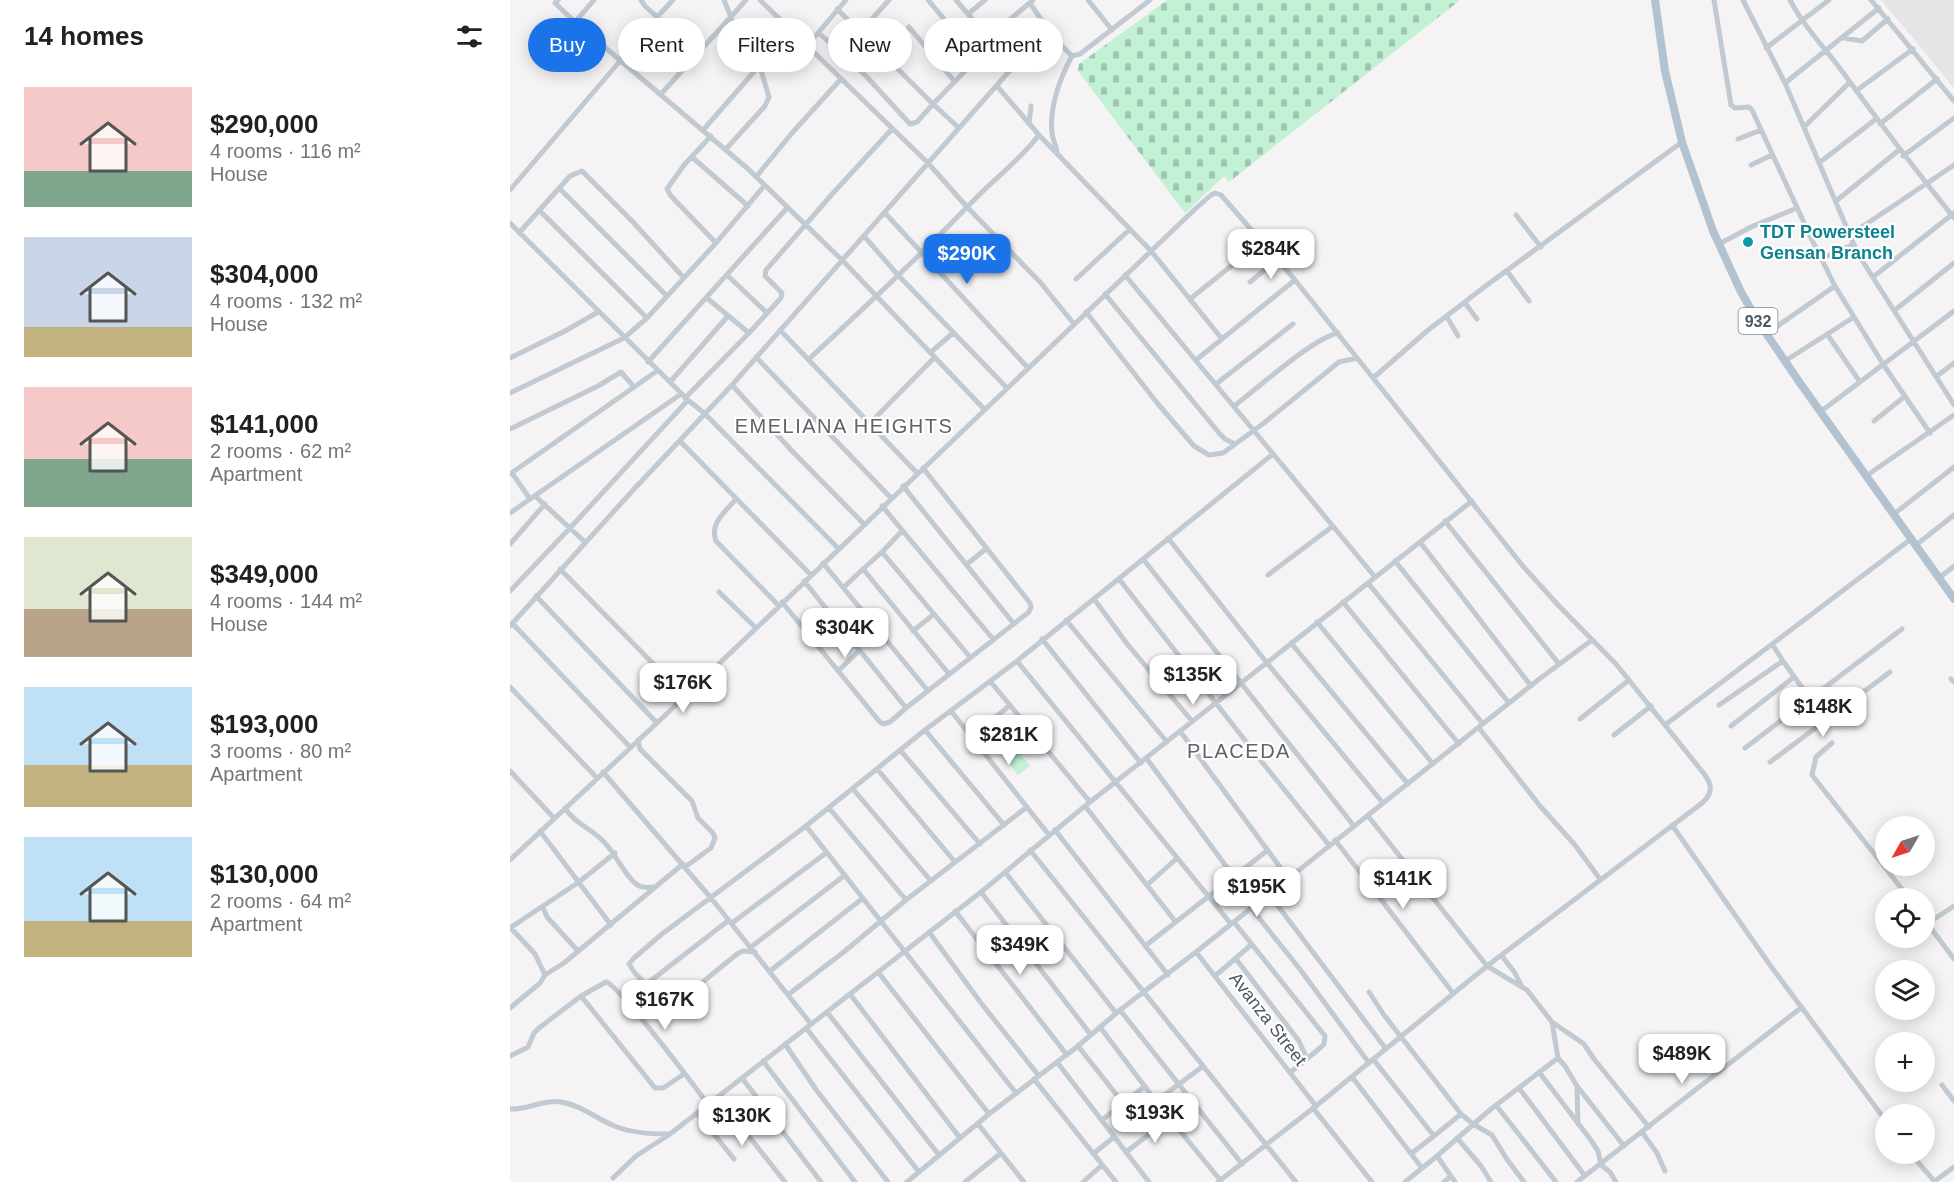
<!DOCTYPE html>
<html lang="en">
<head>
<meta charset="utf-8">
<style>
  body { margin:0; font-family:Arial,sans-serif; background:#f2f2f2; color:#202124; height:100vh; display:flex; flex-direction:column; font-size:22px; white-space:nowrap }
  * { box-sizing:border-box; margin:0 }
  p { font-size:20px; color:#757577 }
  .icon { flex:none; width:33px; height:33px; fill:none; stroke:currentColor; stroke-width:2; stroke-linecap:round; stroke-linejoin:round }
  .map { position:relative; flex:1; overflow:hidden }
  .drawer { display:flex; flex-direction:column; background:#fff; width:510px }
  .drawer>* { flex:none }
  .guide { position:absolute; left:18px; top:18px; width:570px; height:54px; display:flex; gap:12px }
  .needle { width:39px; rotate:231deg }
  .controls { position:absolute; left:1365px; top:816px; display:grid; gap:12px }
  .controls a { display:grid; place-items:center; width:60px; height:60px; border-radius:50%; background:#fff; box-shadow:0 3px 15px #0003; font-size:30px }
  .price { position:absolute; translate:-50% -51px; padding:0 14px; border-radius:12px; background:#fff; color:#222; font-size:20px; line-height:39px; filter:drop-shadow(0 2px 3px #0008) }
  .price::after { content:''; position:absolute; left:50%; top:36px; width:18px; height:14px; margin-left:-9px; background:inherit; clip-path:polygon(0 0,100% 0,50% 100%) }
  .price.current { background:#1a73e8; color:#fff }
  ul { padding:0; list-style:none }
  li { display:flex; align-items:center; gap:18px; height:150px; padding:0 24px }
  li span { display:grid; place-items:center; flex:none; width:168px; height:120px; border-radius:0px; color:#555 }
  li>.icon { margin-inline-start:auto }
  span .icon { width:72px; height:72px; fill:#fffc; stroke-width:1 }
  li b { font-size:26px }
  h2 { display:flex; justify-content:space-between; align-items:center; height:72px; padding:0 24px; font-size:26px }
  .pill { padding:0 21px; border-radius:27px; background:#fff; box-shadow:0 3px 15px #0003; font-size:21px; line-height:54px }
  .pill.current { background:#1a73e8; color:#fff }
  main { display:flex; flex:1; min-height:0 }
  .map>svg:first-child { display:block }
</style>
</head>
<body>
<main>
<section class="drawer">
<h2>14 homes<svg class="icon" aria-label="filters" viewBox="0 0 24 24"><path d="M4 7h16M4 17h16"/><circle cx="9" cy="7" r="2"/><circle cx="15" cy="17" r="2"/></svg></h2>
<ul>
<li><span style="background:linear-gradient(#f6c9c9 70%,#7fa58c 0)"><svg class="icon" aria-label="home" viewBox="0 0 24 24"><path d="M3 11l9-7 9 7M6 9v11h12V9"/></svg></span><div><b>$290,000</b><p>4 rooms · 116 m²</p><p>House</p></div></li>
<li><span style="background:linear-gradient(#c9d6e8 75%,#c2b280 0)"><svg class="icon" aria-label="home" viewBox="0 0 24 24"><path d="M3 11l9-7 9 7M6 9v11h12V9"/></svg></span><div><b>$304,000</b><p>4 rooms · 132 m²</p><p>House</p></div></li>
<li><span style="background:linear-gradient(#f6c9c9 60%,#7fa58c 0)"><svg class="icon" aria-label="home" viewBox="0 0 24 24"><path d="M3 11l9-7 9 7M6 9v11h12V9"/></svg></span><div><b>$141,000</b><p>2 rooms · 62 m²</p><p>Apartment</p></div></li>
<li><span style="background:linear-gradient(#dfe7d0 60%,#b9a48a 0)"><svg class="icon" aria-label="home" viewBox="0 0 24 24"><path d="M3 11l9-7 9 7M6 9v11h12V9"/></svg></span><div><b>$349,000</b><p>4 rooms · 144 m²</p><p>House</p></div></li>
<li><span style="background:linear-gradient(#bfe0f5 65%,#c2b280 0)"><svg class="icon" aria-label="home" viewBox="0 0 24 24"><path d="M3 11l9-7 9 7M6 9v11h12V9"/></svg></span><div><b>$193,000</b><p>3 rooms · 80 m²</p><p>Apartment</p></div></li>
<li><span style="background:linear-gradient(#bfe0f5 70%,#c2b280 0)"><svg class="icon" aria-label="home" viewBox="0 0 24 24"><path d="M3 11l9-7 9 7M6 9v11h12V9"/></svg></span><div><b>$130,000</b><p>2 rooms · 64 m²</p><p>Apartment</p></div></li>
</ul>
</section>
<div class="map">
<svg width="1444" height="1182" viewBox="0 0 1444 1182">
  <defs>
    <pattern id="cemetery-stones" width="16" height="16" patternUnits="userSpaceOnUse" patternTransform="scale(1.5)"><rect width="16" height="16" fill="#c3f1d5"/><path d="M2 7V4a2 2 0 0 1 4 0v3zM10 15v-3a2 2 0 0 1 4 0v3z" fill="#a0c6b0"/></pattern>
  </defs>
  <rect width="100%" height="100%" fill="#f5f3f3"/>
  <!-- education -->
  <path fill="#e6e4e5" d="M1371 0H1444V88L1397 31Z"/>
  <!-- green -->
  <path fill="#c3f1d5" d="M502 743 520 766 508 775 490 753Z"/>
  <!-- cemetery -->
  <path fill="url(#cemetery-stones)" d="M657 0H948L949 1 719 182 714 176 675 213 568 71 569 64Z"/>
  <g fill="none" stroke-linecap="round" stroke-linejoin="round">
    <!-- minor -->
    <path stroke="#c1cad2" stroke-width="5" d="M48 0 45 3 65 22 237 168 333 261 474 409
      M214 0 227 32 247 57 259 97 255 106 216 149
      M250 0 418 163 457 207 530 282 564 324
      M446 0 489 50
      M578 0 602 30
      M1204 0 1221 105 1225 108 1239 107 1242 110 1302 240 1325 286 1373 364 1420 433
      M1233 0 1275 83 1348 254 1444 405
      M1280 0C1293 25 1312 45 1329 67 1366 118 1404 168 1444 218
      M1361 0 1444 101
      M520 3 542 36 562 56 570 54 640 0
      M327 9 423 104 459 67 464 55 418 0
      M458 14 475 0
      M147 17 163 0
      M65 22 84 0
      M350 32 379 0
      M309 33 356 76 400 124 407 122 423 104 449 128
      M478 38 523 0
      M1334 38 1352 41 1378 19
      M297 46 336 0
      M1256 48 1319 0
      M372 55 399 27 445 82
      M1275 83 1369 8
      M487 86 529 135 641 251 712 339
      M1346 91 1403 49
      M151 94 236 0
      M519 124 521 106
      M1370 124 1427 79
      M1294 127 1340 82
      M194 129 250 65
      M201 136 174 165 157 189 161 196 206 243
      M1228 139 1251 130
      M547 152C546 146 543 140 542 133 539 109 550 77 562 56
      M1393 156 1444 118
      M182 157 238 206
      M1309 163 1366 119
      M1241 165 1262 155
      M246 177 282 133 331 79
      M49 188 157 296
      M0 190 110 61 131 33 147 17 135 6 131 0
      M1326 201 1389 150
      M29 210 137 318
      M375 213 518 368
      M1006 215 1031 247
      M0 223 178 400 194 413 328 548
      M9 233 60 176 72 171 122 221 174 278
      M1340 235 1444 165
      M354 236 387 274 497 388
      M1209 244 1241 227 1287 208
      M1311 259 1344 244
      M997 271 1019 301
      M217 275 257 313
      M615 275 865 577
      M1363 277 1444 213
      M566 279 619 230
      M740 282 768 259
      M595 294 709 433 715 439 725 444
      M197 298 239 333
      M680 299 751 242
      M955 303 967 319
      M1385 310 1444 263
      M576 312 648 404 684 446 699 455 713 453 754 423 829 362 847 358
      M937 317 948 336
      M270 330 407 473
      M1256 334 1325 286
      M1317 334 1350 382
      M421 352 443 333
      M246 357 381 498
      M0 358 55 331 88 312
      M299 359C355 307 411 255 464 200 485 178 510 160 529 135
      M686 360 785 280
      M1275 361 1344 317
      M138 362 277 208
      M1427 376 1444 363
      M863 378 917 331 977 285 1172 142
      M160 382 218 316
      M706 384 783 324
      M222 385 283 452 354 524
      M0 393 114 338 137 318 206 243 254 186
      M175 398 239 333 271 298 272 293 255 276 256 270 324 192 382 129
      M724 406C747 389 803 338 828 333
      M1310 412 1444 311
      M1364 421 1394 397
      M360 423 425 357
      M0 429 88 386 111 372 124 387
      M170 441 301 575
      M2 473 20 499
      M0 474 147 371
      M1356 476 1444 415
      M393 486 504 624
      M25 496 75 542
      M226 499C215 512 199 524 206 541L269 606
      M372 506 483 639
      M0 513 171 394
      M1384 514 1444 467
      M935 521 1049 664
      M658 538 757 663 873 803
      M910 542 1021 686
      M0 544 35 504
      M1406 545 1444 515
      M372 552 392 531
      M633 559 844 826
      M885 561 999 703
      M313 563 418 691
      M457 564 477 548
      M50 569 175 696
      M353 569 372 552 460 657
      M758 575 823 526
      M1429 578 1444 566
      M609 579 748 757 819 845
      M294 581 396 708 519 612 521 607 520 603 413 468
      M858 583 973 724
      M334 587 353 569 439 674
      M0 591 60 528 178 400
      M209 592 246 628
      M26 596 147 723
      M584 599 618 645 682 721
      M272 602 369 721 373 724 380 722 396 708
      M833 602 949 744
      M556 620 657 742
      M807 622 923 764
      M2 623 120 747
      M0 626 125 488 222 385 502 68 532 37 542 36
      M403 631 424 614
      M532 639 631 763
      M781 643 898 784
      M1262 644 1273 661 1316 721
      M507 661 721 924
      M329 670 349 651
      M1441 679 1444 682
      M480 681 580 802
      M0 687 87 778
      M1209 705 1273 661
      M441 711 539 835
      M1070 719 1119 680
      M1155 725 1401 539
      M1221 726 1284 677
      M969 728 1030 806 1065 845 1090 879
      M415 730 494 825
      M670 731 778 878
      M1104 735 1141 706
      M462 737 500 705
      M128 740 130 749 182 801 188 818 203 833 205 838 201 848 175 867
      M1322 743 1306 757 1302 775 1399 898
      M1235 748 1392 629
      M391 751 470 844
      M637 759 724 877
      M1260 762 1380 672
      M368 770 445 862
      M0 771 44 818
      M93 772 201 898 301 1024
      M343 789 421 881
      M575 806 665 921
      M55 808C64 823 82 829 94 842 106 854 113 873 126 884 131 888 137 888 144 887
      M858 816 977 966 1017 990 1042 1022 1048 1058 1055 1066 1067 1086 1068 1124
      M1162 825 1260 965 1376 1121
      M296 826 506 1093
      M545 830 658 975
      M30 831 101 925
      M825 840 943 993
      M520 850 786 1182
      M0 860 147 723 683 211 701 195 705 193 711 195 785 280 1012 565 1048 605 1106 664 1195 775C1203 787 1202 794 1192 803L977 966 806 1106 708 1182
      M495 872 606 1013
      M637 885 666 859
      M471 892 581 1035
      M759 894 876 1049
      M396 900 517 807
      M33 907 37 917 68 951
      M741 908 789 968 859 1063
      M445 911 557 1055
      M1414 919 1444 959
      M724 922 815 1036 814 1044 810 1048 781 1072
      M222 923 316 853
      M1418 923 1444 906
      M0 927 25 954 35 975
      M0 928 69 882 105 853
      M419 932 471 1003 529 1076
      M635 946 758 850
      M241 947 335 875
      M245 952 233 951 227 954 166 1004 159 1006 153 1002 124 972 119 964 124 958 152 934 296 826 415 730 507 661 763 454
      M686 952 806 1106
      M992 956 1005 973 1012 987
      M726 959 789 1041 797 1059
      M260 971 353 898
      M368 972 479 1114
      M705 976 741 945
      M859 992 874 1015 951 1114 963 1124 982 1135 996 1158 1014 1182
      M279 994 335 951 396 900 319 808
      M340 994 450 1138
      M71 996 145 1088H153L174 1074
      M116 1000 219 920
      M0 1008 30 983 35 975 54 963 173 864
      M610 1010 732 1164
      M317 1012 429 1155
      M1042 1022 1074 1044 1084 1059 1139 1127
      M590 1027 648 1104 711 1181
      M296 1028 409 1172
      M275 1044 307 1091 378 1182
      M568 1046 613 1103
      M0 1056 18 1047 24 1033 29 1028 71 996 96 982C109 985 184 1086 198 1104
      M863 1059 924 1136 902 1153
      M253 1061 345 1182
      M547 1062 639 1182
      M1029 1072 1080 1139 1088 1151 1091 1165 1100 1172 1106 1182
      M842 1077 912 1168
      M232 1078 311 1182
      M524 1079 606 1182
      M1432 1085 1444 1101
      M1067 1086 1114 1146
      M1009 1088 1075 1176
      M208 1097 275 1182
      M646 1101 692 1067
      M986 1105 1046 1182
      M803 1108 862 1182
      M0 1109C17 1110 35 1099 51 1102 71 1105 88 1120 107 1127 123 1133 141 1134 158 1134
      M187 1113 224 1159
      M592 1120 635 1086
      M468 1124 514 1182
      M1132 1132 1147 1153 1155 1171
      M924 1136 951 1114
      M947 1138 971 1166 981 1182
      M616 1152 660 1118
      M583 1154 604 1137
      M1401 1154 1425 1182
      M927 1156 981 1109 1048 1058
      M103 1178 126 1156 160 1134 471 892 575 806 962 501
      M1425 1181 1444 1167
      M397 1182 479 1114 568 1046 610 1010 686 952 1028 680 1082 640
      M455 1182 491 1153
      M573 1182 592 1165
      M895 1182 927 1156 945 1182
      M934 1182 941 1176
      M1067 1182 1292 1007"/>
    <!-- primary -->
    <path stroke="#b3c2d1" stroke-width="8" d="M1145 0 1155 71 1172 142 1203 231 1231 292 1249 323 1290 383 1444 599"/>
  </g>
  <!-- markers -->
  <circle fill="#0f9aa8" stroke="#fff" stroke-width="2" cx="1238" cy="242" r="6"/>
  <g text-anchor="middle" stroke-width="4.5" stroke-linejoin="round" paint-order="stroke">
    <!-- shield labels -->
    <rect fill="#fff" stroke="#808990" stroke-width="1.5" x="1228.5" y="308" width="39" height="26" rx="4.5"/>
    <g font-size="16" font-weight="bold" fill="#4a5661">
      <text x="1248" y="327">932</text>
    </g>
    <!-- culture labels -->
    <g font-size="18" font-weight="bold" fill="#0d838f" stroke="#fff" text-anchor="start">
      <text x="1250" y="238">TDT Powersteel<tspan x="1250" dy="21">Gensan Branch</tspan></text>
    </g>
    <!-- street labels -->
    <g font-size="18" fill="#4a5661" stroke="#fff">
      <text transform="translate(758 1019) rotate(52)" y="6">Avanza Street</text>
    </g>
    <!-- neighbourhood labels -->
    <g font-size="20" letter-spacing="1.5" fill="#5f6368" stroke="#fff">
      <text x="334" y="433">EMELIANA HEIGHTS</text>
      <text x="729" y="758">PLACEDA</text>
    </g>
  </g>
</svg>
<div class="controls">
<a><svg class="needle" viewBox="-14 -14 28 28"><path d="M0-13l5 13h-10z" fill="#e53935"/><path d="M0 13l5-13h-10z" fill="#757577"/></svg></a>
<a><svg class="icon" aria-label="locate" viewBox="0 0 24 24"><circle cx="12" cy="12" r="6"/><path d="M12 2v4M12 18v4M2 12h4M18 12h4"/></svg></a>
<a><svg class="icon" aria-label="layers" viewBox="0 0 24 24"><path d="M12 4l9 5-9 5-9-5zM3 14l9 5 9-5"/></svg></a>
<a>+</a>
<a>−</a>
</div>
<b class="price" style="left:761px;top:280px">$284K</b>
<b class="price current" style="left:457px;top:285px">$290K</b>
<b class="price" style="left:335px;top:659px">$304K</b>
<b class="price" style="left:683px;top:706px">$135K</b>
<b class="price" style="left:173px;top:714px">$176K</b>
<b class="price" style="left:1313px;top:738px">$148K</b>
<b class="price" style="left:499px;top:766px">$281K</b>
<b class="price" style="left:893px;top:910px">$141K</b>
<b class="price" style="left:747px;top:918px">$195K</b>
<b class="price" style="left:510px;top:976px">$349K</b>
<b class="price" style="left:155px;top:1031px">$167K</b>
<b class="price" style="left:1172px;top:1085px">$489K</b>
<b class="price" style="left:645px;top:1144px">$193K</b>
<b class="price" style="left:232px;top:1147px">$130K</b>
<div class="guide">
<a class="pill current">Buy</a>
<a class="pill">Rent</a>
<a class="pill">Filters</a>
<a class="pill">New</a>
<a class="pill">Apartment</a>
</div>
</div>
</main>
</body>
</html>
